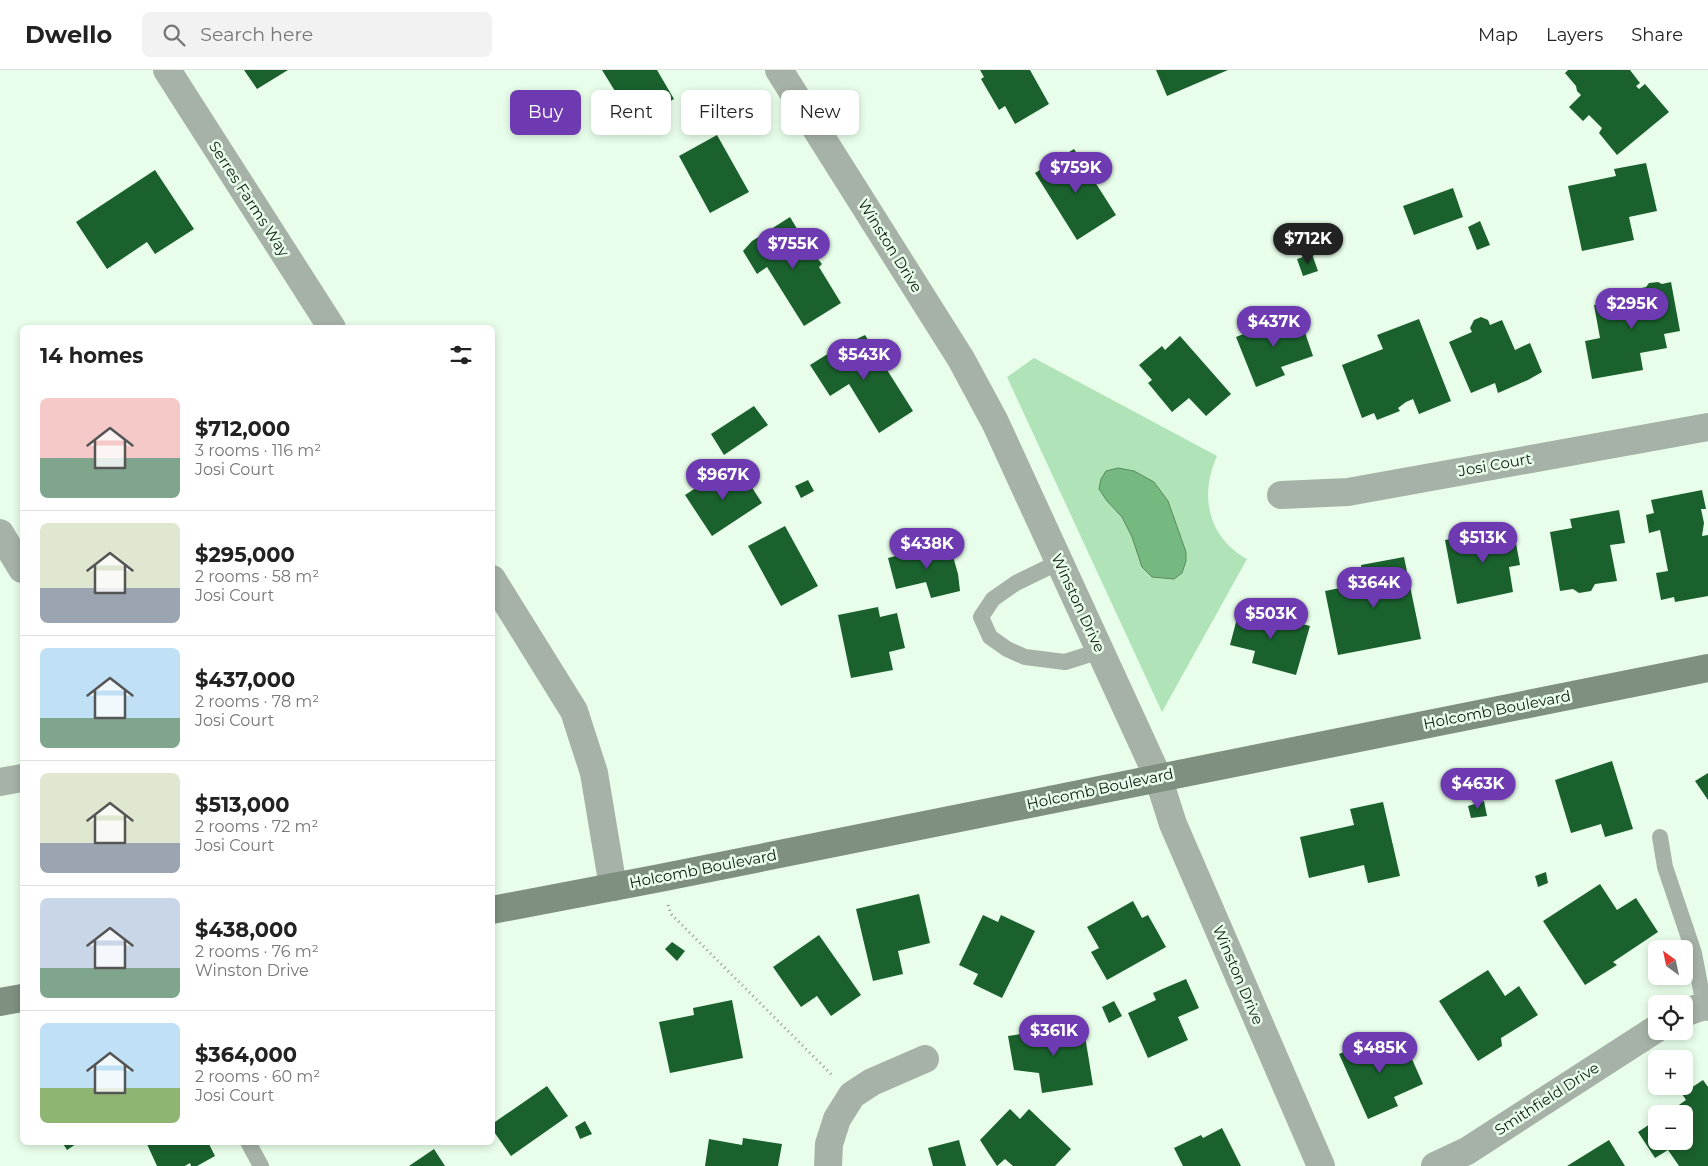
<!DOCTYPE html>
<html lang="en">
<head>
<meta charset="utf-8">
<style>
  body { margin:0; font-family:Montserrat,sans-serif; background:#f2f2f2; color:#222; height:100vh; display:flex; flex-direction:column; font-size:19px; white-space:nowrap }
  * { box-sizing:border-box; margin:0 }
  p { font-size:16px; color:#767676 }
  .icon { flex:none; width:28px; height:28px; fill:none; stroke:currentColor; stroke-width:2; stroke-linecap:round; stroke-linejoin:round }
  .map { position:relative; flex:1; overflow:hidden }
  .drawer { position:absolute; left:20px; top:255px; width:475px; height:820px; display:flex; flex-direction:column; background:#fff; border-radius:8px; box-shadow:0 2px 8px #0003 }
  .drawer>* { flex:none }
  .guide { position:absolute; left:510px; top:20px; width:475px; height:45px; display:flex; gap:10px }
  .needle { width:32px; rotate:327deg }
  .tools { position:absolute; left:1648px; top:870px; display:grid; gap:10px }
  .tools a { display:grid; place-items:center; width:45px; height:45px; border-radius:8px; background:#fff; box-shadow:0 2px 8px #0003; font-size:25px }
  .price { position:absolute; translate:-50% -42px; padding:0 11px; border-radius:18px; background:#6d3ab1; color:#fff; font-size:16px; line-height:32px; filter:drop-shadow(0 1px 2px #0008) }
  .price::after { content:''; position:absolute; left:50%; top:30px; width:15px; height:11px; margin-left:-8px; background:inherit; clip-path:polygon(0 0,100% 0,50% 100%) }
  .price.current { background:#222; color:#fff }
  ul { padding:0; list-style:none }
  li { display:flex; align-items:center; gap:15px; height:125px; padding:0 20px }
  li+li { border-top:1px solid #e0e0e0 }
  li span { display:grid; place-items:center; flex:none; width:140px; height:100px; border-radius:8px; color:#555 }
  li>.icon { margin-inline-start:auto }
  span .icon { width:60px; height:60px; fill:#fffc; stroke-width:1 }
  li b { font-size:21px }
  h2 { display:flex; justify-content:space-between; align-items:center; height:60px; padding:0 20px; font-size:21px }
  .pill { padding:0 18px; border-radius:8px; background:#fff; box-shadow:0 2px 8px #0003; font-size:18px; line-height:45px }
  .pill.current { background:#6d3ab1; color:#fff }
  header { display:flex; align-items:center; gap:30px; box-sizing:border-box; height:70px; padding:0 25px; background:#fff; border-bottom:1px solid #e0e0e0 }
  header strong { font-size:24px }
  nav { display:flex; gap:28px; margin-inline-start:auto; font-size:18px }
  .search { width:350px; height:45px; background:#f2f2f2; display:flex; align-items:center; gap:12px; box-sizing:border-box; padding:0 18px; border-radius:8px; color:#767676; font-size:19px }
  .map>svg:first-child { display:block }
</style>
</head>
<body>
<header>
<strong>Dwello</strong>
<div class="search"><svg class="icon" aria-label="search" viewBox="0 0 24 24"><circle cx="10" cy="10" r="6"/><path d="M15 15l6 6"/></svg>Search here</div>
<nav><a>Map</a><a>Layers</a><a>Share</a></nav>
</header>
<div class="map">
<svg width="1708" height="1096" viewBox="0 0 1708 1096">
  <rect width="100%" height="100%" fill="#e8feea"/>
  <!-- green -->
  <path fill="#b0e3b7" d="M1034 288 1217 386C1199 426 1208 467 1247 489L1162 642 1007 307Z"/>
  <!-- water -->
  <path fill="#75b981" stroke="#57895f" d="M1118 398 1134 401 1154 412 1168 431 1186 482V491L1182 503 1174 509 1152 507 1142 497 1132 467 1122 447 1107 431 1099 419 1101 409 1106 401Z"/>
  <!-- building -->
  <path fill="#1a612d" d="M244 0H288L257 19Z
    M602 0H657L674 29 634 52Z
    M980 0H1030L1049 34 1015 54 1005 36 999 40 981 9 984 7Z
    M1156 0H1228L1167 26Z
    M1568 0H1630L1640 13 1636 16 1639 19 1645 14 1669 42 1617 85 1599 63 1602 58 1589 45 1583 51 1569 37 1581 25 1577 21 1576 16 1565 3Z
    M717 65 749 122 710 143 679 86Z
    M1074 79 1116 145 1077 170 1035 103Z
    M1646 93 1657 141 1629 147 1634 170 1582 181 1568 116 1616 106 1614 99Z
    M155 100 194 159 155 184 147 172 107 199 76 152Z
    M1453 118 1463 147 1414 165 1403 136Z
    M790 147 808 177 822 194 819 197 841 233 804 256 767 197 757 204 743 181 752 171Z
    M1480 151 1490 175 1477 180 1468 157Z
    M1312 184 1318 201 1303 206 1297 189Z
    M1658 212 1662 214 1671 212 1680 261 1664 264 1667 278 1640 283 1643 300 1592 309 1585 271 1600 268 1594 235 1629 229 1628 221 1646 217 1649 213Z
    M1298 242 1313 286 1281 297 1285 305 1256 317 1236 267Z
    M1481 247 1488 250 1490 255 1502 250 1515 280 1530 273 1542 302 1528 310 1498 323 1495 313 1471 323 1449 272 1472 262 1470 258 1474 250Z
    M1419 249 1451 331 1419 344 1413 329 1406 332 1398 338 1400 341 1377 350 1374 343 1362 348 1342 295 1383 279 1377 265Z
    M865 265 913 341 879 363 849 314 830 326 810 295 834 280Z
    M1180 266 1231 324 1206 346 1189 328 1172 342 1148 313 1152 310 1139 295 1162 276 1165 280Z
    M754 336 768 355 724 385 711 364Z
    M740 399 762 433 712 466 685 425 714 406 719 413Z
    M808 410 814 421 801 428 795 416Z
    M1702 420 1706 439H1701L1704 453 1702 466 1708 465V526L1675 532 1674 527 1661 530 1656 503 1668 501 1660 460 1649 463 1646 445 1654 443 1651 430Z
    M1619 440 1625 473 1610 475 1617 511 1595 514 1591 521 1579 523 1573 519 1560 521 1550 462 1572 458 1570 449Z
    M785 456 818 516 781 536 748 476Z
    M1513 457 1520 495 1509 497 1513 522 1457 534 1445 470Z
    M949 472 958 504 960 521 931 528 926 512 896 519 888 488Z
    M1404 487 1421 569 1338 585 1325 521 1364 513 1361 495Z
    M878 537 880 547 897 543 905 578 889 582 893 600 851 608 838 545Z
    M1240 537 1310 556 1296 605 1252 593 1255 581 1230 575Z
    M1612 691 1633 759 1605 767 1601 754 1571 763 1555 710Z
    M1708 703V730L1695 711Z
    M1484 731 1487 746 1471 748 1468 736Z
    M1383 732 1400 806 1368 813 1364 795 1309 808 1300 767 1354 755 1350 739Z
    M1546 802 1548 813 1538 817 1535 806Z
    M1600 814 1617 840 1636 828 1658 862 1613 892 1617 895 1585 915 1543 851Z
    M919 824 930 873 898 881 903 904 873 911 856 839Z
    M1133 831 1142 848 1148 845 1166 877 1107 910 1091 882 1099 878 1087 857Z
    M983 845 998 852 1001 845 1035 861 1002 928 973 914 978 904 959 895Z
    M819 865 861 925 831 946 817 926 801 937 773 897Z
    M672 872 685 881 677 891 665 879Z
    M1488 900 1505 926 1519 916 1538 945 1501 968 1502 976 1478 991 1439 931Z
    M1186 909 1199 938 1178 947 1188 970 1148 988 1128 943 1156 930 1153 923Z
    M732 930 743 988 670 1003 659 952 694 945 693 938Z
    M1114 931 1122 946 1109 953 1102 937Z
    M1083 954 1093 1015 1042 1023 1039 1003 1014 1000 1008 966Z
    M1387 963 1396 984 1408 980 1423 1014 1394 1027 1398 1036 1368 1049 1339 984Z
    M1703 1010 1708 1017V1096H1679L1668 1080 1655 1088 1638 1062 1656 1050V1071H1684V1044H1666L1686 1030 1682 1024Z
    M547 1016 568 1046 511 1086 492 1059V1054Z
    M1010 1039 1020 1049 1029 1039 1071 1079 1055 1096H1013L1005 1089 997 1096 980 1070Z
    M585 1051 592 1064 580 1069 575 1057Z
    M1222 1058 1241 1096H1183L1174 1078 1201 1065 1203 1068Z
    M743 1068 782 1074 778 1096H705L709 1069 742 1075Z
    M959 1070 966 1096H933L928 1078Z
    M1609 1070 1625 1096H1567Z
    M62 1072H79L67 1080Z
    M146 1072H208L215 1086 197 1096H191L190 1093 185 1096H157Z
    M434 1079 445 1096H409Z"/>
  <g fill="none" stroke-linecap="round" stroke-linejoin="round">
    <!-- path -->
    <path stroke="#8a9b8b" stroke-width="3" stroke-dasharray="1 4" stroke-linecap="butt" d="M668 835 671 844 833 1006"/>
    <!-- lane -->
    <path stroke="#a6b2a7" stroke-width="16" d="M1059 492 1016 513 993 529 981 547 990 567 1007 579 1025 587 1065 592 1100 581
      M1660 767 1665 797 1694 883 1704 936
      M248 1072 261 1096"/>
    <!-- street -->
    <path stroke="#a6b2a7" stroke-width="28" d="M167 0 332 258
      M779 0 961 289 995 352 1158 707 1173 754 1321 1096
      M1281 425 1348 422 1708 357
      M0 463 22 499
      M492 509 574 641 594 703 613 817
      M0 712 22 708
      M1684 943 1704 936 1708 937
      M828 1096 829 1074 837 1049 852 1025 872 1012 925 989
      M1435 1096 1467 1081 1656 959"/>
    <!-- secondary -->
    <path stroke="#7f9081" stroke-width="28" d="M492 840 660 808 1708 598
      M0 932 22 928"/>
  </g>
  <g text-anchor="middle" stroke-width="5" stroke-linejoin="round" paint-order="stroke">
    <!-- street labels -->
    <g font-size="15" fill="#101a11" stroke="#e8feea">
      <text transform="translate(249 129) rotate(57)" y="5">Serres Farms Way</text>
      <text transform="translate(890 176) rotate(58)" y="5">Winston Drive</text>
      <text transform="translate(1495 395) rotate(-10)" y="5">Josi Court</text>
      <text transform="translate(1078 533) rotate(65)" y="5">Winston Drive</text>
      <text transform="translate(1497 640) rotate(-11)" y="5">Holcomb Boulevard</text>
      <text transform="translate(1100 719) rotate(-12)" y="5">Holcomb Boulevard</text>
      <text transform="translate(703 799) rotate(-11)" y="5">Holcomb Boulevard</text>
      <text transform="translate(1238 905) rotate(67)" y="5">Winston Drive</text>
      <text transform="translate(1547 1029) rotate(-33)" y="5">Smithfield Drive</text>
    </g>
  </g>
</svg>
<div class="tools">
<a><svg class="needle" viewBox="-14 -14 28 28"><path d="M0-13l5 13h-10z" fill="#e53935"/><path d="M0 13l5-13h-10z" fill="#767676"/></svg></a>
<a><svg class="icon" aria-label="locate" viewBox="0 0 24 24"><circle cx="12" cy="12" r="6"/><path d="M12 2v4M12 18v4M2 12h4M18 12h4"/></svg></a>
<a>+</a>
<a>−</a>
</div>
<b class="price" style="left:1076px;top:124px">$759K</b>
<b class="price current" style="left:1308px;top:195px">$712K</b>
<b class="price" style="left:793px;top:200px">$755K</b>
<b class="price" style="left:1632px;top:260px">$295K</b>
<b class="price" style="left:1274px;top:278px">$437K</b>
<b class="price" style="left:864px;top:311px">$543K</b>
<b class="price" style="left:723px;top:431px">$967K</b>
<b class="price" style="left:1483px;top:494px">$513K</b>
<b class="price" style="left:927px;top:500px">$438K</b>
<b class="price" style="left:1374px;top:539px">$364K</b>
<b class="price" style="left:1271px;top:570px">$503K</b>
<b class="price" style="left:1478px;top:740px">$463K</b>
<b class="price" style="left:1054px;top:987px">$361K</b>
<b class="price" style="left:1380px;top:1004px">$485K</b>
<div class="guide">
<a class="pill current">Buy</a>
<a class="pill">Rent</a>
<a class="pill">Filters</a>
<a class="pill">New</a>
</div>
<section class="drawer">
<h2>14 homes<svg class="icon" aria-label="filters" viewBox="0 0 24 24"><path d="M4 7h16M4 17h16"/><circle cx="9" cy="7" r="2"/><circle cx="15" cy="17" r="2"/></svg></h2>
<ul>
<li><span style="background:linear-gradient(#f6c9c9 60%,#7fa58c 0)"><svg class="icon" aria-label="home" viewBox="0 0 24 24"><path d="M3 11l9-7 9 7M6 9v11h12V9"/></svg></span><div><b>$712,000</b><p>3 rooms · 116 m²</p><p>Josi Court</p></div></li>
<li><span style="background:linear-gradient(#dfe7d0 65%,#9aa5b1 0)"><svg class="icon" aria-label="home" viewBox="0 0 24 24"><path d="M3 11l9-7 9 7M6 9v11h12V9"/></svg></span><div><b>$295,000</b><p>2 rooms · 58 m²</p><p>Josi Court</p></div></li>
<li><span style="background:linear-gradient(#bfe0f5 70%,#7fa58c 0)"><svg class="icon" aria-label="home" viewBox="0 0 24 24"><path d="M3 11l9-7 9 7M6 9v11h12V9"/></svg></span><div><b>$437,000</b><p>2 rooms · 78 m²</p><p>Josi Court</p></div></li>
<li><span style="background:linear-gradient(#dfe7d0 70%,#9aa5b1 0)"><svg class="icon" aria-label="home" viewBox="0 0 24 24"><path d="M3 11l9-7 9 7M6 9v11h12V9"/></svg></span><div><b>$513,000</b><p>2 rooms · 72 m²</p><p>Josi Court</p></div></li>
<li><span style="background:linear-gradient(#c9d6e8 70%,#7fa58c 0)"><svg class="icon" aria-label="home" viewBox="0 0 24 24"><path d="M3 11l9-7 9 7M6 9v11h12V9"/></svg></span><div><b>$438,000</b><p>2 rooms · 76 m²</p><p>Winston Drive</p></div></li>
<li><span style="background:linear-gradient(#bfe0f5 65%,#8fb573 0)"><svg class="icon" aria-label="home" viewBox="0 0 24 24"><path d="M3 11l9-7 9 7M6 9v11h12V9"/></svg></span><div><b>$364,000</b><p>2 rooms · 60 m²</p><p>Josi Court</p></div></li>
</ul>
</section>
</div>
</body>
</html>
